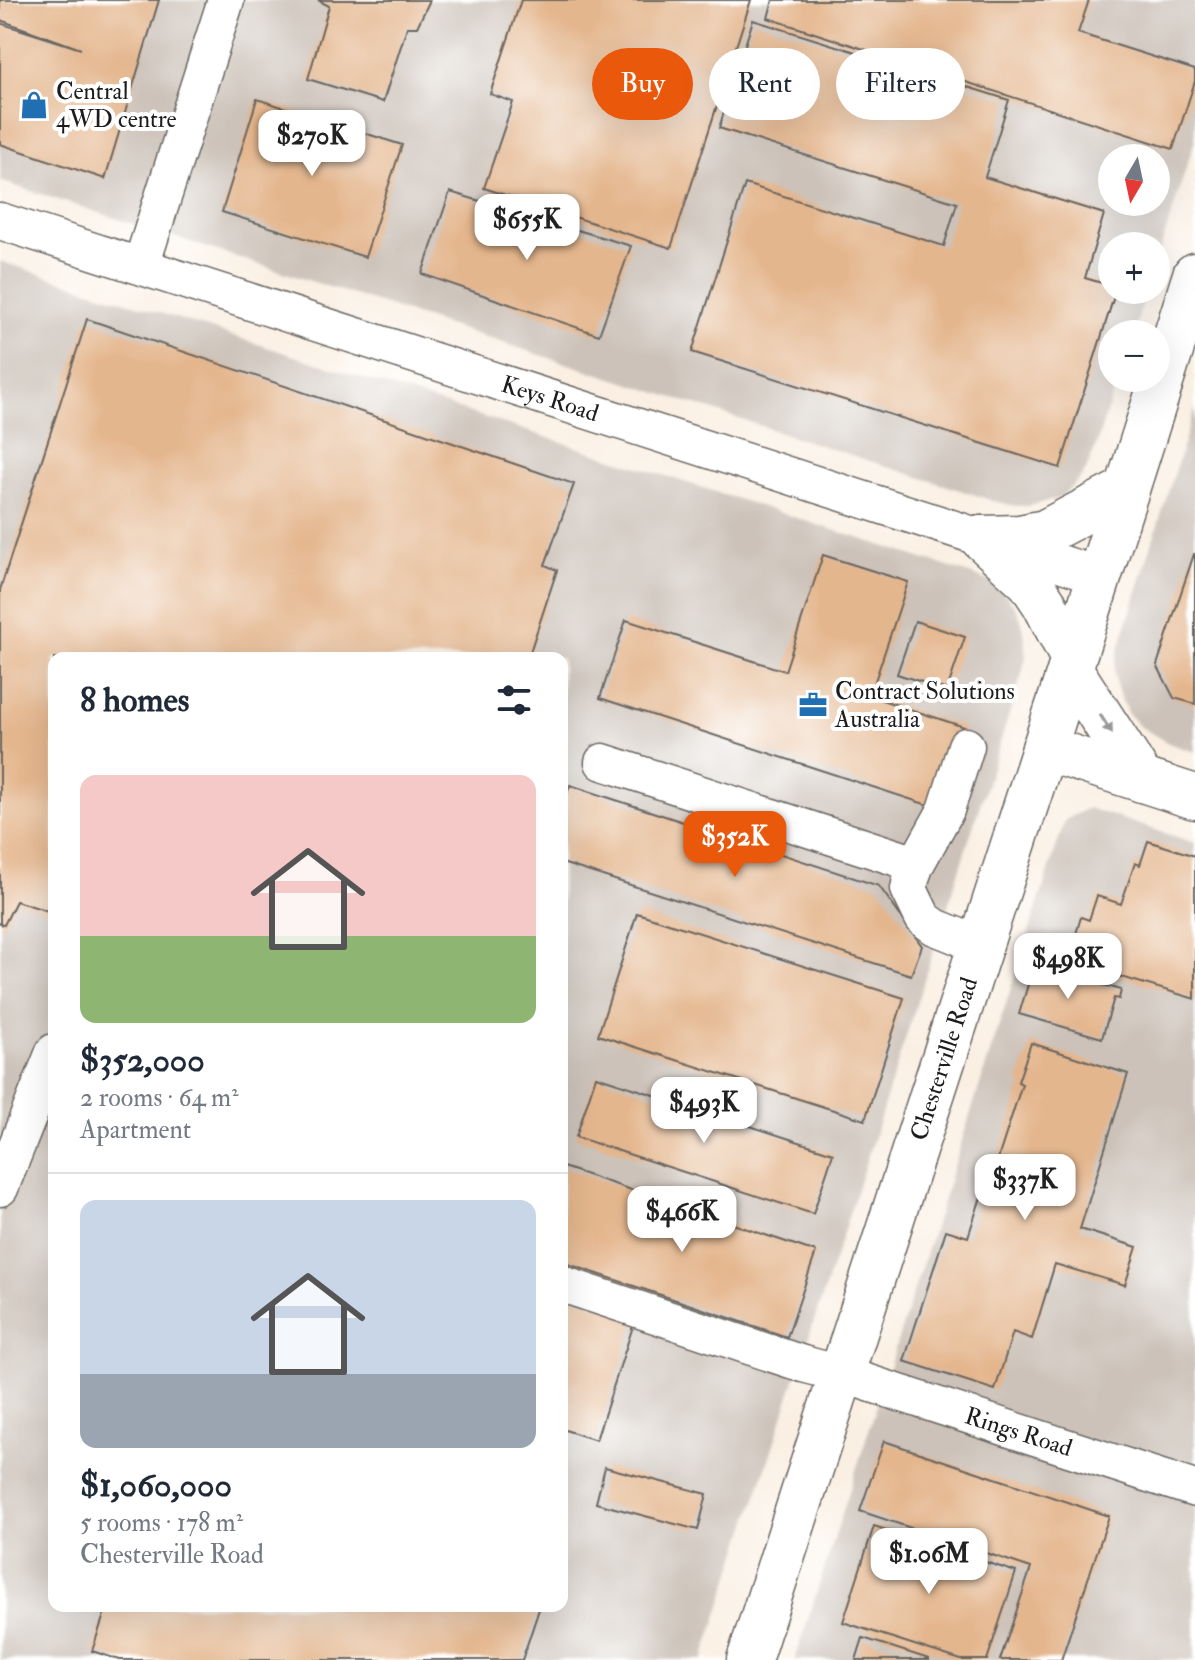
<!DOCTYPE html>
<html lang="en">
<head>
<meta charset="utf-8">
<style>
  body { margin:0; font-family:"IM FELL Double Pica",serif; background:#f6f6f7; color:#1f2937; height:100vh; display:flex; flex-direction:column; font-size:30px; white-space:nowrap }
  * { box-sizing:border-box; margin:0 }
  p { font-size:26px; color:#747a83 }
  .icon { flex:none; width:44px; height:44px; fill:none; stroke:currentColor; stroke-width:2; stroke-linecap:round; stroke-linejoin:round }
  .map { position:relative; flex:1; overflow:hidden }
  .sheet { position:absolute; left:48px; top:652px; width:520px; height:960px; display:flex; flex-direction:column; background:#fff; border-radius:16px; box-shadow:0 8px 32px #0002 }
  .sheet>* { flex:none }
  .banner { position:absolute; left:592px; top:48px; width:482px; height:72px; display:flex; gap:16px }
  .needle { width:52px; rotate:189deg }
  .buttons { position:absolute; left:1098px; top:144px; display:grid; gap:16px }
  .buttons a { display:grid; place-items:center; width:72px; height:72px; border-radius:50%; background:#fff; box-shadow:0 8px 32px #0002; font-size:40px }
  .price { position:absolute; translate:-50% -68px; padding:0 18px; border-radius:16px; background:#fff; color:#222; font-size:26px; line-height:52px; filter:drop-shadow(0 2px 4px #0008) }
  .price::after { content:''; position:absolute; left:50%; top:48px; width:24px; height:18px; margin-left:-12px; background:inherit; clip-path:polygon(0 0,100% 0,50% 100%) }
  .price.current { background:#ea580c; color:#fff }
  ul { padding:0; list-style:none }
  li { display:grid; align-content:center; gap:16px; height:424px; padding:0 32px }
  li+li { border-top:2px solid #e0e1e3 }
  li span { display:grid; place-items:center; height:248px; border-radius:16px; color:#555 }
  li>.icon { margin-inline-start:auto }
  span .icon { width:144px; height:144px; fill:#fffc; stroke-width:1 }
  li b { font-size:34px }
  h2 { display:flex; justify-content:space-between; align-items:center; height:96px; padding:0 32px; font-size:34px }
  .tag { padding:0 28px; border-radius:36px; background:#fff; box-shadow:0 8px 32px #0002; font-size:28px; line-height:72px }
  .tag.current { background:#ea580c; color:#fff }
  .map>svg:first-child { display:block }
</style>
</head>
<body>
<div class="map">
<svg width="1195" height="1660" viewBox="0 0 1195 1660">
  <rect width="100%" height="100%" fill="#fff"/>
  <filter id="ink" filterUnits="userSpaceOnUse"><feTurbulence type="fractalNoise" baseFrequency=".0125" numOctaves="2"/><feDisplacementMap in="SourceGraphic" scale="16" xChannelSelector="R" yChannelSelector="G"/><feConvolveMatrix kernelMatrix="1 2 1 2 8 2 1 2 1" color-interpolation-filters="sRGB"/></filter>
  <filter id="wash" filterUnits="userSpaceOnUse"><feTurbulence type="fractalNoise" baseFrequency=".006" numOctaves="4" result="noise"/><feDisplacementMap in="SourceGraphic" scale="32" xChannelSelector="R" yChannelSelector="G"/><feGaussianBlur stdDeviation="1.8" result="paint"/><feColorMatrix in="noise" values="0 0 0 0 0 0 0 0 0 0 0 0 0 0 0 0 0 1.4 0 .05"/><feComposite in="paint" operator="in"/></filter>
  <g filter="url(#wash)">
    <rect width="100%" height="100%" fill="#faefe2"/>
    <!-- industrial -->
    <path fill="#ccc2b9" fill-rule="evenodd" d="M0 0H1195V140L1156 263V246H1112V290H1147L1133 334H1112V378H1118L1094 451 1086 470 1078 481 1059 498 1029 506H1015L997 502 0 181ZM1112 158H1156V202H1112Z
      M0 261 973 575 991 582 1003 592 1015 606 1021 619 1025 637 1026 657 1022 674 844 1230 703 1660H0ZM54 658H562V1606H54Z
      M1195 407V752L1168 743 1139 726 1128 714 1121 699 1116 685 1114 670 1116 658Z
      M1088 808 1195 843V1660H795L1065 820Z"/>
    <g id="blocks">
      <!-- building -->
      <path fill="#e4b68d" d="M0 0H159L105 179 0 144V23L81 49 0 20Z
        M318 0H430L417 27H407L383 102 308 79 329 6Z
        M521 0H751L671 248 484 188 513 102 490 94Z
        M773 0H1089L1078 33 1195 70V81L1173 149 768 18Z
        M753 20 1009 100 985 177 1104 214 1085 278 1112 286V290H1116L1060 468 692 352 745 184 944 246 957 203 719 128Z
        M257 99 402 145 365 257 222 212Z
        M450 192 631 246 599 335 422 274Z
        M87 319 574 484 545 565 557 570 528 658H54V913L16 901 4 925 0 924V590Z
        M1194 554H1195V704L1174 698 1157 665Z
        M823 555 908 582 870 696 964 727 937 808 600 698 626 620 785 671Z
        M915 621 965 637 947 690 897 674Z
        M570 785 879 886 922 946 911 975 562 863V809Z
        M1148 841 1195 856V999L1068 961 1081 917 1089 920 1097 896 1121 904 1135 863 1140 865Z
        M637 913 904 998 865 1120 598 1035Z
        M1034 965 1121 990 1119 999 1114 998 1102 1038 1019 1014Z
        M1031 1043 1128 1074 1080 1229 1137 1247 1125 1285 1055 1264 1032 1339 1013 1332 995 1390 904 1361 946 1230 968 1237 981 1197 985 1199 1022 1084 1018 1082Z
        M596 1076 833 1153 813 1214 576 1137Z
        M563 1167 816 1252 787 1337 562 1262Z
        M562 1293 636 1317 596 1440 562 1429Z
        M884 1441 1109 1516 1061 1660H1000L1031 1568 860 1511Z
        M605 1467 707 1494 698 1530 596 1503Z
        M874 1526 1016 1572 987 1660H961L843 1622Z
        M107 1606H540L522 1660H120L92 1651Z
        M863 1638 929 1659V1660H856Z"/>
    </g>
  </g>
  <g filter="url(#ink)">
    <use href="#blocks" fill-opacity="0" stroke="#6a6661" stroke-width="2"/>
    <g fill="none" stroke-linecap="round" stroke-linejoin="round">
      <defs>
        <g id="minor">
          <path id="s1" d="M0 221 1100 576"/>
          <path d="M141 266 226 0"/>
          <path d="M966 746 946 810 916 864 912 875 909 889 923 918 935 927 980 945"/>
          <path d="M603 762 916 864"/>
          <path d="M0 1188 54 1052"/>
          <path id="s2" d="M562 1284 803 1364 841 1374 1195 1489"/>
        </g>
        <g id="major">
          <path d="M982 538 1019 537 1045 532 1127 489"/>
          <path d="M982 538 1030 582 1044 603 1073 659"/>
          <path d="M1070 669 1142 780"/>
          <path d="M1044 748 1195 797"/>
          <path id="s3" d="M749 1660 1070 669 1195 275"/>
        </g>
      </defs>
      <!-- minor casing -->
      <use href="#minor" stroke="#6a6661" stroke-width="39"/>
      <!-- major casing -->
      <use href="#major" stroke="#6a6661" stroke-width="47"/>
      <!-- minor -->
      <use href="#minor" stroke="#fff" stroke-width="36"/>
      <!-- major -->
      <use href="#major" stroke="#fff" stroke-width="44"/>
    </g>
    <!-- one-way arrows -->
    <defs><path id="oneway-solid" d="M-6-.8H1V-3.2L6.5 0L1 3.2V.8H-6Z" transform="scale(2)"/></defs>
    <use fill="#999" href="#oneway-solid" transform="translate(1106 724) rotate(58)"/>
  </g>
  <!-- icons -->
  <defs>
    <symbol id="shop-bare" viewBox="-9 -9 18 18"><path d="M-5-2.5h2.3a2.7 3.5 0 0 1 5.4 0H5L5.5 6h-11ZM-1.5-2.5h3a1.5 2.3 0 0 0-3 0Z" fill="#1f6fb2" stroke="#fff" stroke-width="2.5" paint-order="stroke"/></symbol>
    <symbol id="office-bare" viewBox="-9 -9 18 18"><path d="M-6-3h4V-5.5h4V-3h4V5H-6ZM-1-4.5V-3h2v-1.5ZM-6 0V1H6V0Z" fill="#1f6fb2" stroke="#fff" stroke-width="2.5" paint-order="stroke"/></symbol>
  </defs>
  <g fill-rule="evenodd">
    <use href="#shop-bare" x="14" y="85" width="40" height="40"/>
    <use href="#office-bare" x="793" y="685" width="40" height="40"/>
  </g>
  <g text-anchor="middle" stroke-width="8" stroke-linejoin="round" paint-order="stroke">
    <!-- poi labels -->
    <g font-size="24" fill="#1c1c1c" stroke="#fff" text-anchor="start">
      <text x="56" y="99">Central<tspan x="56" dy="28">4WD centre</tspan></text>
      <text x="835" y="699">Contract Solutions<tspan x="835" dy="28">Australia</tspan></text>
    </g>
    <!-- street labels -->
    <g font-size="24" fill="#1c1c1c" stroke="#fff">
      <text dy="8" stroke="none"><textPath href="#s1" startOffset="578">Keys Road</textPath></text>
      <text dy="8" stroke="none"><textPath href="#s3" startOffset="632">Chesterville Road</textPath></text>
      <text dy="8" stroke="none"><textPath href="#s2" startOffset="480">Rings Road</textPath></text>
    </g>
  </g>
</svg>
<div class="buttons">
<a><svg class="needle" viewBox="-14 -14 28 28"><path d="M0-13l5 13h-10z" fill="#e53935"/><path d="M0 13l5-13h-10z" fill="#747a83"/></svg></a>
<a>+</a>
<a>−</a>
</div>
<b class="price" style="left:312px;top:178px">$270K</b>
<b class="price" style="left:527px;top:262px">$655K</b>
<b class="price current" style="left:735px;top:879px">$352K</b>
<b class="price" style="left:1068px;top:1001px">$498K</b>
<b class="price" style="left:704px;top:1145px">$493K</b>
<b class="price" style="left:1025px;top:1222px">$337K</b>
<b class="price" style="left:682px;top:1254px">$466K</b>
<b class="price" style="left:929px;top:1596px">$1.06M</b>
<div class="banner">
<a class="tag current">Buy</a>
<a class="tag">Rent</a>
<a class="tag">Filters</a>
</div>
<section class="sheet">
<h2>8 homes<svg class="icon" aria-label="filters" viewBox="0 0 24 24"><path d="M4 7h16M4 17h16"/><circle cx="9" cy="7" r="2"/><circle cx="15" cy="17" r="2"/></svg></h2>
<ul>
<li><span style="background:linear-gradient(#f6c9c9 65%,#8fb573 0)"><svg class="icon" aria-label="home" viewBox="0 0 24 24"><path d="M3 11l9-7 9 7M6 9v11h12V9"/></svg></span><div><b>$352,000</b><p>2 rooms · 64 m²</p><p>Apartment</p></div></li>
<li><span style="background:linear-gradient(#c9d6e8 70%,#9aa5b1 0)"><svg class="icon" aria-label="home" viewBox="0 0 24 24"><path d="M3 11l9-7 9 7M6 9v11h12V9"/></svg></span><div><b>$1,060,000</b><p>5 rooms · 178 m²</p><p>Chesterville Road</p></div></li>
</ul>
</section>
</div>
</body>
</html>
